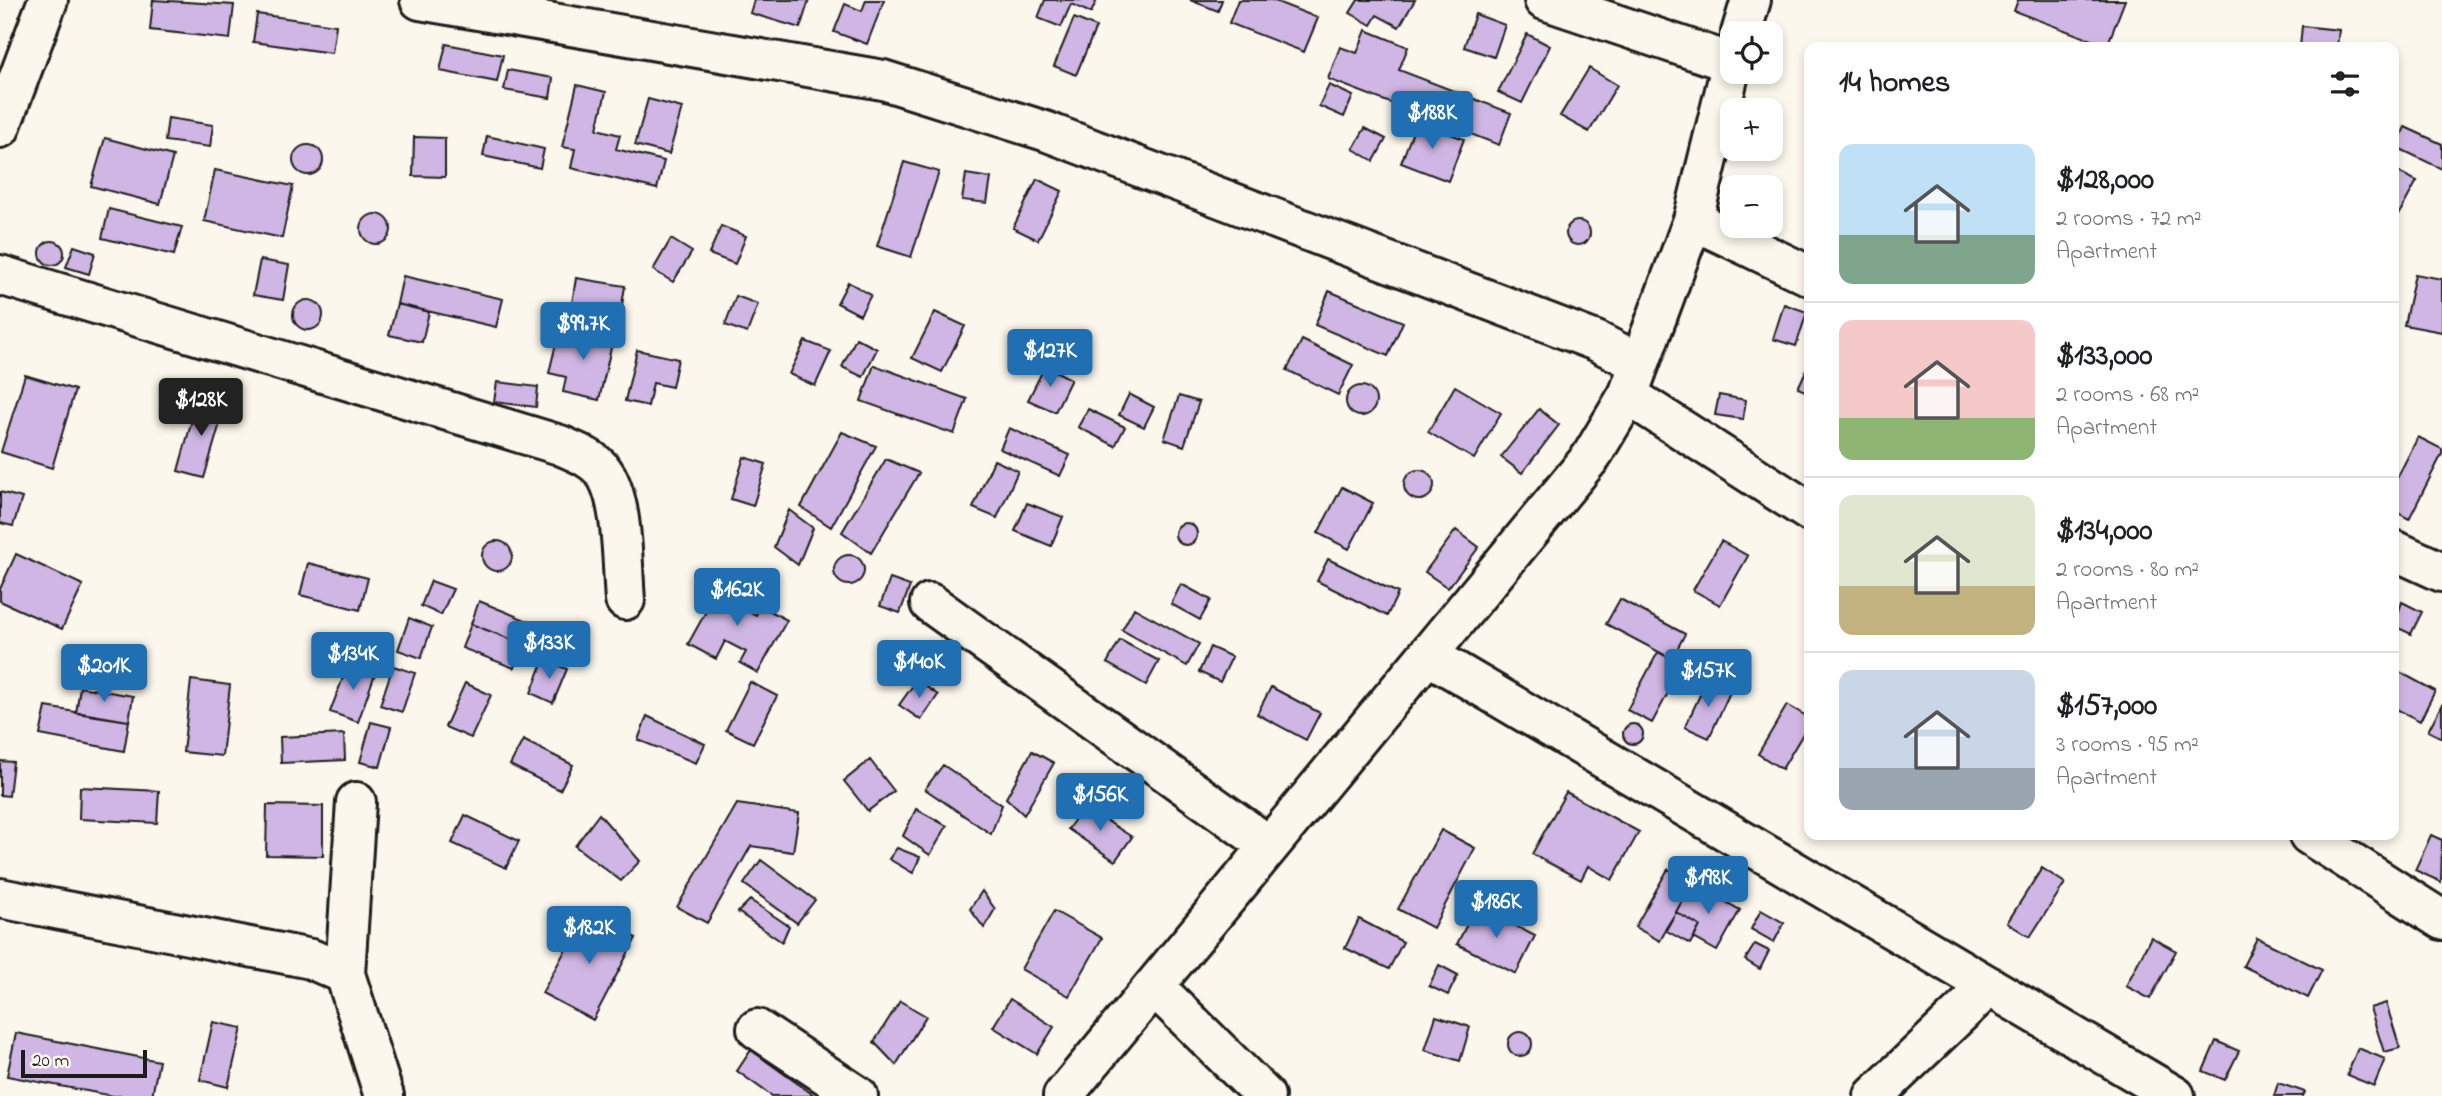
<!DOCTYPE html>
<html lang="en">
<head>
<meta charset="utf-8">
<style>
  body { margin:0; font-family:"Indie Flower",sans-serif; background:#f2f2f2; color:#202124; height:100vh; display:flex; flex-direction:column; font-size:26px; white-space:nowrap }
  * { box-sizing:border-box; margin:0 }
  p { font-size:23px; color:#757577 }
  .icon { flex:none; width:38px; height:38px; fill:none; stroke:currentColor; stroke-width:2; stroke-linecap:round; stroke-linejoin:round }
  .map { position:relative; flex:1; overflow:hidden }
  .details { position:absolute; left:1804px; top:42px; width:595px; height:798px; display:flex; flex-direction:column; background:#fff; border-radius:14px; box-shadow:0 4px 10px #0003 }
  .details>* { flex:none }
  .fabs { position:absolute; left:1720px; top:21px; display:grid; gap:14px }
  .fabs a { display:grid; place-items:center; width:63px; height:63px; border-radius:14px; background:#fff; box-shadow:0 4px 10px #0003; font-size:35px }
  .scale { position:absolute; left:21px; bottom:18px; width:126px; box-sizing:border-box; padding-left:7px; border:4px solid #1c1c1c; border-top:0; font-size:19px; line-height:24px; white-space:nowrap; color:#1c1c1c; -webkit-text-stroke:5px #fbf7ec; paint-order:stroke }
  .price { position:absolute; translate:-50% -60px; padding:0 16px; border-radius:7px; background:#1f6fb2; color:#fff; font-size:23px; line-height:46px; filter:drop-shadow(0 2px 4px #0008) }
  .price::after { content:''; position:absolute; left:50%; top:42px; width:21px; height:16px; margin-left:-10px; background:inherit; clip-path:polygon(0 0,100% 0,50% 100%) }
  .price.current { background:#222; color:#fff }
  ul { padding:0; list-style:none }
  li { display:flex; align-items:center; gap:21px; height:175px; padding:0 35px }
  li+li { border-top:2px solid #e0e0e0 }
  li span { display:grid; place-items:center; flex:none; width:196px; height:140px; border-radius:14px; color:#555 }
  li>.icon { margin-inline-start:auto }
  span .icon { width:84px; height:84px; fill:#fffc; stroke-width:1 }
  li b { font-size:30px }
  h2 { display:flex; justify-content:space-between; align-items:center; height:84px; padding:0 35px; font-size:30px }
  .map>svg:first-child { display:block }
</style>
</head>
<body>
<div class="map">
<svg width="2442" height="1096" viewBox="0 0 2442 1096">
  <rect width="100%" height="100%" fill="#fbf7ec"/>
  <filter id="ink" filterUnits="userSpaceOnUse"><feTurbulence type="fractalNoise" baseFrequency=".0143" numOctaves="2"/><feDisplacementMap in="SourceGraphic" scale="14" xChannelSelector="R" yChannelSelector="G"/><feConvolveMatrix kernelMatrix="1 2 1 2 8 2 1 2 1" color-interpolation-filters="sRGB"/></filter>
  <g filter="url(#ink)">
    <!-- building -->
    <path fill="#d0b6e4" stroke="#1c1c1c" stroke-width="2" d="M153 0 234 5 230 39 150 30Z
      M754 0H809L800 28 750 13Z
      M866 0H884L867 44 834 32 845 4 862 11Z
      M1045 0H1097L1091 13 1071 4 1061 27 1038 18Z
      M1190 0H1222L1218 11Z
      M1238 0H1272L1318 18 1304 52 1229 23Z
      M1358 0H1415L1399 27 1377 15 1371 25 1350 13Z
      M2018 0H2125L2107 46 2014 11Z
      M257 14 336 25 332 53 253 42Z
      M1475 14 1505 25 1494 57 1464 47Z
      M1074 18 1096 27 1076 75 1054 66Z
      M2302 26 2339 30 2337 47H2300Z
      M1366 30 1408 47 1399 70 1511 113 1499 145 1328 79 1340 47 1357 53Z
      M1527 34 1550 46 1522 103 1498 92Z
      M446 44 503 55 497 82 440 71Z
      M1589 68 1617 85 1589 132 1560 116Z
      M508 70 553 78 550 98 504 90Z
      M577 85 606 92 597 129 620 135 616 149 664 161 657 189 571 168 575 149 562 147Z
      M1329 85 1353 96 1344 117 1319 106Z
      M648 99 682 108 669 154 635 145Z
      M168 118 213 125 210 147 165 141Z
      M1417 121 1464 139 1448 181 1401 163Z
      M2405 127 2442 144V169L2396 147Z
      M1365 128 1386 139 1374 161 1353 149Z
      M487 136 544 149 540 168 483 156Z
      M414 137 445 138V177L413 176Z
      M105 138 173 156 160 204 91 186Z
      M293 160a15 15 0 1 1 30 0a15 15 0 1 1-30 0Z
      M904 162 939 172 911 257 877 246Z
      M215 170 293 186 282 238 204 221Z
      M2394 170 2417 181 2394 223Z
      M966 174 991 178 987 203 962 200Z
      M1037 179 1062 191 1038 240 1013 228Z
      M109 209 182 227 174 255 102 238Z
      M361 229a15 15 0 1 1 30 0a15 15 0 1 1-30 0Z
      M1566 233a12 12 0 1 1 24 0a12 12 0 1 1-24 0Z
      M721 226 746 236 735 264 709 254Z
      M671 239 692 252 673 282 653 270Z
      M40 253a12 12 0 1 1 24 0a12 12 0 1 1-24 0Z
      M74 246 95 253 89 274 66 267Z
      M260 260 289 265 283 300 253 295Z
      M2415 274 2442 279V332L2404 325Z
      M403 276 503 299 496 327 397 304Z
      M576 278 625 286 620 318 571 310Z
      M848 282 871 295 860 315 837 303Z
      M1329 291 1403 322 1388 356 1315 325Z
      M736 296 758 304 747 333 725 325Z
      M293 315a15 15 0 1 1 30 0a15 15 0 1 1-30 0Z
      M397 304 429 312 422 342 389 335Z
      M1784 304 1807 312 1796 346 1773 339Z
      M935 312 965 326 942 372 912 358Z
      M581 328 614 335 599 400 563 392 566 377 549 373 558 335 578 340Z
      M856 338 877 349 863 377 842 367Z
      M1302 340 1353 365 1338 395 1287 370Z
      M805 341 831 351 815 386 789 374Z
      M637 350 678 359 672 387 653 383 648 406 625 401Z
      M1810 362V393L1798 388Z
      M874 365 967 399 954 434 861 401Z
      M1045 366 1071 379 1055 412 1028 400Z
      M25 375 75 390 52 468 1 452Z
      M497 382 538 387 536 407 494 402Z
      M1346 401a15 15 0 1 1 30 0a15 15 0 1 1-30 0Z
      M1455 386 1501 413 1474 459 1428 432Z
      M1129 394 1154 407 1144 427 1119 415Z
      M1719 395 1746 400 1743 419 1715 415Z
      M1179 396 1199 402 1184 446 1164 439Z
      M198 398 225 406 204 478 178 471Z
      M1088 409 1125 427 1115 446 1078 427Z
      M1539 409 1559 425 1522 473 1501 457Z
      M1009 428 1070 455 1060 476 1000 449Z
      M842 432 876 446 831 527 801 507Z
      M2418 437 2442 449V454L2409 519 2394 511V484Z
      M744 457 766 464 753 506 731 499Z
      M886 459 919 473 871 553 842 532Z
      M994 460 1018 471 997 518 973 508Z
      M1404 485a15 15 0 1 1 30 0a15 15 0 1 1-30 0Z
      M1342 487 1373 503 1349 549 1318 533Z
      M0 492 22 498 13 526 0 523Z
      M1027 503 1063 517 1051 546 1015 531Z
      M789 510 813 528 798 565 774 547Z
      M1175 534a11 11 0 1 1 22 0a11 11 0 1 1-22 0Z
      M1456 530 1479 547 1448 588 1425 572Z
      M482 556a15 15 0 1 1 30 0a15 15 0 1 1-30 0Z
      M1721 541 1748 556 1720 605 1693 590Z
      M16 554 83 585 62 629 0 601V589Z
      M834 570a15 15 0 1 1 30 0a15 15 0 1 1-30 0Z
      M1328 559 1398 593 1387 616 1317 581Z
      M308 563 368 578 360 610 300 595Z
      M724 579 748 593 741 607 756 615 761 606 787 620 758 673 740 663 746 652 725 641 716 659 688 644Z
      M890 579 910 586 900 613 880 606Z
      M431 581 453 589 441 615 421 606Z
      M1181 584 1211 600 1200 620 1171 604Z
      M1620 599 1685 634 1672 659 1606 624Z
      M479 601 533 623 523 644 471 624Z
      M2402 602 2422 612 2411 634 2394 626Z
      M1134 608 1199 644 1187 666 1122 630Z
      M409 618 432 627 421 658 398 650Z
      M471 624 523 644 514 668 462 648Z
      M1120 640 1159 661 1146 685 1107 663Z
      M1210 647 1232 657 1220 682 1199 672Z
      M1658 652 1683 665 1652 723 1627 710Z
      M544 660 567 669 553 703 531 693Z
      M349 662 376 671 358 722 330 712Z
      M393 666 415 673 402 712 380 705Z
      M2394 669 2435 691 2420 721 2394 708Z
      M191 680 230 685 222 756 183 752Z
      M917 680 938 695 921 720 899 705Z
      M1707 680 1731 690 1709 738 1685 727Z
      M750 682 777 696 753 743 726 730Z
      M465 683 491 695 471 738 445 727Z
      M80 687 133 696 129 721 76 713Z
      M1271 687 1320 713 1306 740 1257 714Z
      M2442 704V738L2428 731Z
      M1787 705 1810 718V722L1782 769 1758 754Z
      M46 707 129 721 124 751 40 735Z
      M647 716 705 744 696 763 638 740Z
      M371 722 391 727 380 767 360 762Z
      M1623 734a10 10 0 1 1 20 0a10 10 0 1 1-20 0Z
      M344 734 345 760 281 763 280 737Z
      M523 740 573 765 560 790 510 765Z
      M1032 751 1054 763 1024 815 1006 798Z
      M870 760 894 791 868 811 844 781Z
      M0 761 13 762 9 796 0 795Z
      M943 765 1002 805 991 834 925 789Z
      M80 787 159 791 157 823 79 819Z
      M1566 792 1639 832 1612 880 1588 866 1581 880 1532 854Z
      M737 804 799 813 793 852 751 846 707 923 677 907Z
      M267 805 323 806V856L266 855Z
      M1084 806 1132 837 1115 861 1068 829Z
      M916 809 947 826 930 855 903 836Z
      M599 814 640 861 621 881 575 846Z
      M465 815 519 841 506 868 452 843Z
      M1441 830 1475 848 1433 928 1398 909Z
      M2431 835 2442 840 2441 882 2415 870Z
      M897 848 920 857 913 873 889 859Z
      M761 860 815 900 797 923 744 884Z
      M2042 868 2065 883 2030 937 2007 923Z
      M1668 869 1692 883 1660 941 1635 927Z
      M1692 883 1740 910 1717 951 1694 938 1700 926 1676 912Z
      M982 891 995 909 984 928 970 909Z
      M750 900 789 926 782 942 738 912Z
      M1476 906 1535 936 1516 974 1457 944Z
      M1761 910 1784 923 1774 942 1751 929Z
      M1054 911 1102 938 1069 996 1021 969Z
      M586 912 636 938 593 1020 542 993Z
      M1676 912 1700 926 1690 944 1665 930Z
      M1359 919 1403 942 1389 969 1345 948Z
      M2151 937 2176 951 2150 999 2126 986Z
      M2257 938 2322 970 2308 998 2243 966Z
      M1755 944 1769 951 1760 969 1745 960Z
      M1439 965 1458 975 1448 995 1429 986Z
      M1010 999 1054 1027 1037 1054 993 1027Z
      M900 1001 926 1016 896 1065 874 1042Z
      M2386 1003 2400 1048 2384 1052 2370 1008Z
      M1436 1016 1470 1027 1460 1061 1425 1050Z
      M213 1022 242 1028 228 1087 200 1080Z
      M1508 1044a12 12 0 1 1 24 0a12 12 0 1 1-24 0Z
      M16 1033 159 1061 152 1096H113L7 1076Z
      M2216 1041 2239 1051 2225 1080 2203 1071Z
      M2358 1048 2385 1059 2374 1086 2347 1075Z
      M751 1050 815 1096H772L737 1071Z
      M2278 1083 2305 1092 2303 1096H2274Z"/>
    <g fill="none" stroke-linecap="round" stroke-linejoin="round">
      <defs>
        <path id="street" d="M420 0 883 80 1045 131 1596 341 1639 363
          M1544 0 1732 63
          M1741 33 1751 0
          M0 128 48 0
          M1693 220 1810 276
          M0 275 560 445C575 452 591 457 602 470 624 496 622 567 625 600
          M1628 395 1810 512
          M2394 550 2442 572
          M930 603 1268 845
          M1428 655 2175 1096
          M356 802 345 974 384 1096
          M2309 835 2442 920
          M0 898 311 959 345 974
          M1154 986 1265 1096
          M757 1029 858 1096
          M1063 1096 1591 457 1628 395 1693 220 1732 62
          M1874 1096 1989 986"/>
      </defs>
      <!-- street casing -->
      <use href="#street" stroke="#1c1c1c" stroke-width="44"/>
      <!-- street -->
      <use href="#street" stroke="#fbf7ec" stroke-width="38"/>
    </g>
  </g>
</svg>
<div class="fabs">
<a><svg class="icon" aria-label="locate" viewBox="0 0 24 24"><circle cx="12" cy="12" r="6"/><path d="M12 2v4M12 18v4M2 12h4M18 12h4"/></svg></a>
<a>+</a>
<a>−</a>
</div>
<div class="scale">20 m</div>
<b class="price" style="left:1432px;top:151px">$188K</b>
<b class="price" style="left:583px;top:362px">$99.7K</b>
<b class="price" style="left:1050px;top:389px">$127K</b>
<b class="price current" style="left:201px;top:438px">$128K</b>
<b class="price" style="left:737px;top:628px">$162K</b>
<b class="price" style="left:549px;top:681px">$133K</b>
<b class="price" style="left:353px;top:692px">$134K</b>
<b class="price" style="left:919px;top:700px">$140K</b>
<b class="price" style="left:104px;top:704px">$201K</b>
<b class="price" style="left:1708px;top:709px">$157K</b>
<b class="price" style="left:1100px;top:833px">$156K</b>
<b class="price" style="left:1708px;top:916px">$198K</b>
<b class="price" style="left:1496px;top:940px">$186K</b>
<b class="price" style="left:589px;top:966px">$182K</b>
<section class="details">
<h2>14 homes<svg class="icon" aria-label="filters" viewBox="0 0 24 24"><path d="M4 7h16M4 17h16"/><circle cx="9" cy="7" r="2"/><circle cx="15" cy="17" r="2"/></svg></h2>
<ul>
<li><span style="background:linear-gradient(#bfe0f5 65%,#7fa58c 0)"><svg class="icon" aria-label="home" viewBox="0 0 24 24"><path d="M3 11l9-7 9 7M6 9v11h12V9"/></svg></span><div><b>$128,000</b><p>2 rooms · 72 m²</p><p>Apartment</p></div></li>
<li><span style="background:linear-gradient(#f6c9c9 70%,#8fb573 0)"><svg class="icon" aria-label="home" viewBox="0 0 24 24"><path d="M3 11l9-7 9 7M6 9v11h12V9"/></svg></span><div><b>$133,000</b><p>2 rooms · 68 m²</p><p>Apartment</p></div></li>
<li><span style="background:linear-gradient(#dfe7d0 65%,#c2b280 0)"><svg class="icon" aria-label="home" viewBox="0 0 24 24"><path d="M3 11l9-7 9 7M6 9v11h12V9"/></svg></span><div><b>$134,000</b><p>2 rooms · 80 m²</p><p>Apartment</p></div></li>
<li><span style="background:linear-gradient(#c9d6e8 70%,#9aa5b1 0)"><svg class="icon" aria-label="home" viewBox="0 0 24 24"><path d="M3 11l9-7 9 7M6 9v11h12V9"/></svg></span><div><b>$157,000</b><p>3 rooms · 95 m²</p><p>Apartment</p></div></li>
</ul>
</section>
</div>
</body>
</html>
